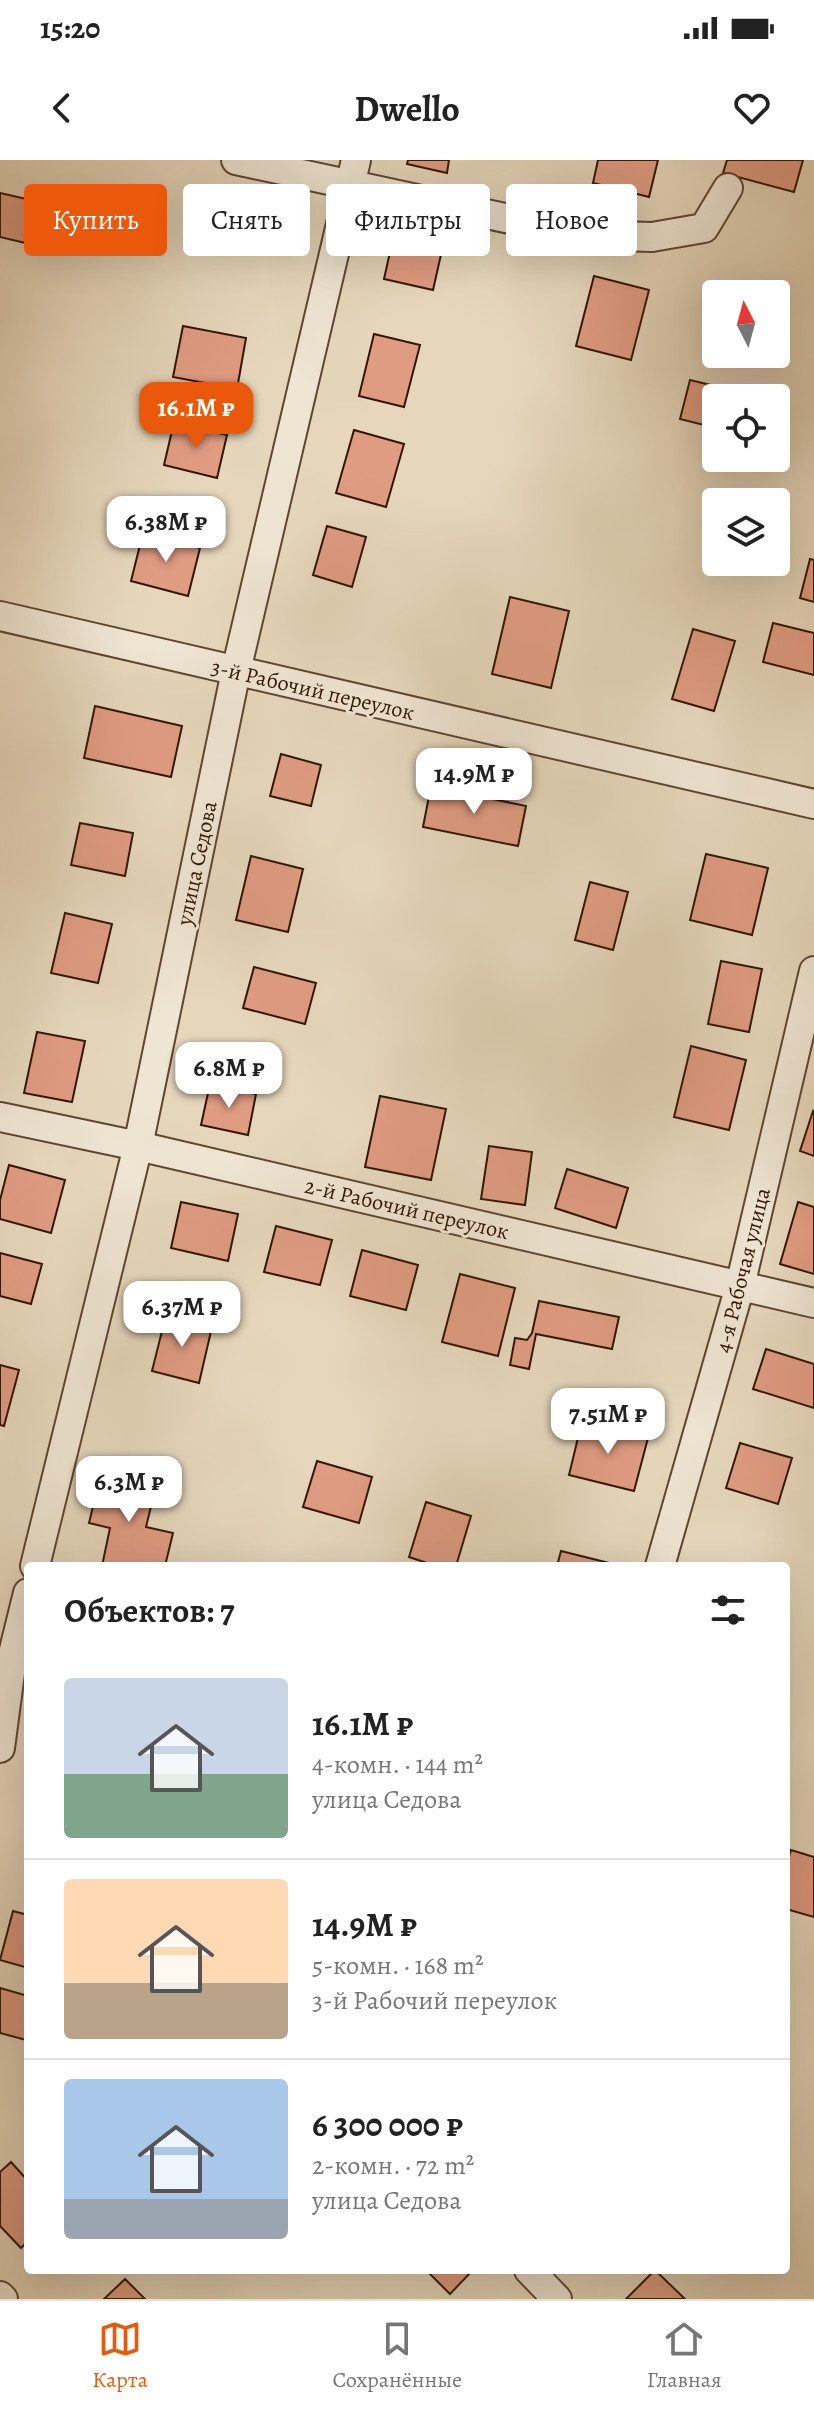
<!DOCTYPE html>
<html lang="ru">
<head>
<meta charset="utf-8">
<style>
  body { margin:0; font-family:Alegreya,serif; background:#f2f2f2; color:#222; height:100vh; display:flex; flex-direction:column; font-size:30px; white-space:nowrap }
  * { box-sizing:border-box; margin:0 }
  p { font-size:26px; color:#767676 }
  .icon { flex:none; width:44px; height:44px; fill:none; stroke:currentColor; stroke-width:2; stroke-linecap:round; stroke-linejoin:round }
  .map { position:relative; flex:1; overflow:hidden }
  .panel { position:absolute; left:24px; top:1402px; width:766px; height:712px; display:flex; flex-direction:column; background:#fff; border-radius:8px; box-shadow:0 8px 32px #0002 }
  .panel>* { flex:none }
  .banner { position:absolute; left:24px; top:24px; width:766px; height:72px; display:flex; gap:16px }
  .needle { width:52px; rotate:354deg }
  .tools { position:absolute; left:702px; top:120px; display:grid; gap:16px }
  .tools a { display:grid; place-items:center; width:88px; height:88px; border-radius:8px; background:#fff; box-shadow:0 8px 32px #0002; font-size:40px }
  .price { position:absolute; translate:-50% -68px; padding:0 18px; border-radius:16px; background:#fff; color:#222; font-size:26px; line-height:52px; filter:drop-shadow(0 2px 4px #0008) }
  .price::after { content:''; position:absolute; left:50%; top:48px; width:24px; height:18px; margin-left:-12px; background:inherit; clip-path:polygon(0 0,100% 0,50% 100%) }
  .price.active { background:#ea580c; color:#fff }
  ul { padding:0; list-style:none }
  li { display:flex; align-items:center; gap:24px; height:200px; padding:0 40px }
  li+li { border-top:2px solid #e0e0e0 }
  li span { display:grid; place-items:center; flex:none; width:224px; height:160px; border-radius:8px; color:#555 }
  li>.icon { margin-inline-start:auto }
  span .icon { width:96px; height:96px; fill:#fffc; stroke-width:1 }
  li b { font-size:34px }
  h2 { display:flex; justify-content:space-between; align-items:center; height:96px; padding:0 40px; font-size:34px }
  .tag { padding:0 28px; border-radius:8px; background:#fff; box-shadow:0 8px 32px #0002; font-size:28px; line-height:72px }
  .tag.active { background:#ea580c; color:#fff }
  .status { display:flex; justify-content:space-between; align-items:center; height:56px; padding:0 40px; background:#fff; direction:ltr }
  .status svg { height:22px; fill:currentColor }
  header { display:flex; justify-content:space-between; align-items:center; height:104px; padding:0 40px; background:#fff; font-size:36px; font-weight:600 }
  .tab-bar { display:flex; justify-content:space-around; align-items:center; height:112px; border-top:2px solid #e0e0e0; background:#fff; font-size:22px; color:#767676 }
  .tab-bar a { display:grid; justify-items:center; gap:4px }
  .tab-bar .active { color:#ea580c }
  .map>svg:first-child { display:block }
</style>
</head>
<body>
<div class="status"><b>15:20</b><svg viewBox="0 0 49 12"><path d="M0 12V9h3v3zM5 12V6h3v6zM10 12V3h3v9zM15 12V0h3v12zM26 1h20v11H26zM47 4h2v5h-2z"/></svg></div>
<header><svg class="icon" aria-label="back" viewBox="0 0 24 24"><path d="M15 5l-7 7 7 7"/></svg>Dwello<svg class="icon" aria-label="heart" viewBox="0 0 24 24"><path d="M12 20l-8-8c-3-5 5-10 8-4 3-6 11-1 8 4z"/></svg></header>
<div class="map">
<svg width="814" height="2139" viewBox="0 0 814 2139">
  <rect width="100%" height="100%" fill="#e6d7bc"/>
  <filter id="stains"><feTurbulence type="fractalNoise" baseFrequency=".0025" numOctaves="4"/><feColorMatrix values="0 0 0 0 .2 0 0 0 0 .09 0 0 0 0 .02 0 0 0 .5 -.17"/></filter>
  <radialGradient id="worn" r=".72"><stop offset=".6" stop-color="#630" stop-opacity="0"/><stop offset="1" stop-color="#630" stop-opacity=".3"/></radialGradient>
  <!-- building -->
  <path fill="#e09c83" stroke="#311601" stroke-width="2" d="M408 0H449L447 13 407 4Z
    M598 0H658L649 37 593 23Z
    M727 0H803L794 32 723 13Z
    M0 33 44 43 34 85 0 77Z
    M217 41 271 51 262 94 208 84Z
    M398 56 447 68 433 130 384 119Z
    M594 116 649 130 631 200 576 186Z
    M183 166 246 178 237 229 173 217Z
    M374 174 420 185 404 247 359 236Z
    M690 220 740 232 738 238H716V268L680 259Z
    M174 262 227 275 217 318 164 305Z
    M354 270 404 284 386 347 336 333Z
    M327 366 366 377 352 427 313 415Z
    M143 373 200 388 188 436 131 421Z
    M810 399 814 400V442L800 438Z
    M510 437 569 451 551 528 492 514Z
    M773 463 814 473V515L763 502Z
    M693 469 735 481 714 551 672 539Z
    M95 546 182 566 171 617 84 598Z
    M281 594 321 605 311 646 270 636Z
    M431 626 526 646 518 686 423 667Z
    M80 663 133 673 125 716 71 705Z
    M706 694 768 708 752 775 690 760Z
    M251 696 303 709 288 772 236 760Z
    M590 722 628 732 613 790 575 780Z
    M65 753 112 764 98 823 51 813Z
    M721 801 762 809 749 872 708 864Z
    M254 807 316 823 305 864 243 848Z
    M37 872 85 881 72 942 24 933Z
    M691 886 746 900 729 970 674 957Z
    M210 924 256 934 248 975 201 965Z
    M380 936 446 949 431 1020 365 1007Z
    M813 951 814 952V996L800 991Z
    M489 986 532 992 525 1045 481 1039Z
    M9 1005 65 1020 51 1073 0 1059V1040Z
    M567 1009 628 1028 616 1068 555 1048Z
    M181 1042 238 1054 228 1101 171 1088Z
    M798 1042 814 1047V1114L780 1104Z
    M276 1066 332 1080 320 1125 264 1112Z
    M362 1090 418 1105 406 1150 350 1136Z
    M0 1093 42 1104 31 1144 0 1136Z
    M460 1114 515 1128 498 1196 442 1182Z
    M539 1141 619 1157 612 1189 536 1174 529 1209 510 1205 515 1178 527 1180 532 1173Z
    M166 1155 212 1167 199 1223 152 1211Z
    M766 1189 814 1204V1248L753 1229Z
    M0 1205 19 1210 4 1266 0 1265Z
    M582 1261 648 1278 634 1331 569 1315Z
    M740 1283 792 1298 778 1344 726 1328Z
    M317 1301 372 1317 359 1363 303 1347Z
    M101 1313 156 1326 146 1367 173 1373 165 1406H102L110 1368 89 1363Z
    M426 1342 471 1356 456 1406H436L409 1397Z
    M561 1391 613 1404 612 1406H557Z
    M791 1690 814 1697V1757L786 1749V1706Z
    M13 1751 28 1755V1808L0 1800Z
    M0 1828 28 1836 26 1880 0 1873Z
    M11 2002 28 2021V2081L21 2088 0 2066V2012Z
    M426 2110H473L450 2134Z
    M655 2110 685 2139H626Z
    M125 2119 145 2139H104Z"/>
  <g fill="none" stroke-linecap="round" stroke-linejoin="round">
    <defs>
      <path id="street" d="M236 0 584 75 652 77 704 68 728 28
        M0 456 814 644
        M0 957 138 986 814 1143
        M35 1406 138 986 236 511 356 0
        M660 1406 740 1126 814 811
        M0 1588 12 1498 28 1433
        M529 2110 557 2139
        M0 2136 3 2139"/>
    </defs>
    <!-- street casing -->
    <use href="#street" stroke="#5e4630" stroke-width="32"/>
    <!-- street -->
    <use href="#street" stroke="#efe5d3" stroke-width="28"/>
  </g>
  <g text-anchor="middle" stroke-width="6" stroke-linejoin="round" paint-order="stroke">
    <!-- street labels -->
    <g font-size="22" fill="#311601" stroke="#efe5d3">
      <text transform="translate(313 529) rotate(13)" y="8">3-й Рабочий переулок</text>
      <text transform="translate(196 703) rotate(-78)" y="8">улица Седова</text>
      <text transform="translate(407 1048) rotate(13)" y="8">2-й Рабочий переулок</text>
      <text transform="translate(742 1110) rotate(-76)" y="8">4-я Рабочая улица</text>
    </g>
  </g>
  <rect width="100%" height="100%" filter="url(#stains)"/>
  <rect width="100%" height="100%" fill="url(#worn)"/>
</svg>
<div class="tools">
<a><svg class="needle" viewBox="-14 -14 28 28"><path d="M0-13l5 13h-10z" fill="#e53935"/><path d="M0 13l5-13h-10z" fill="#767676"/></svg></a>
<a><svg class="icon" aria-label="locate" viewBox="0 0 24 24"><circle cx="12" cy="12" r="6"/><path d="M12 2v4M12 18v4M2 12h4M18 12h4"/></svg></a>
<a><svg class="icon" aria-label="layers" viewBox="0 0 24 24"><path d="M12 4l9 5-9 5-9-5zM3 14l9 5 9-5"/></svg></a>
</div>
<b class="price active" style="left:196px;top:290px">16.1M ₽</b>
<b class="price" style="left:166px;top:404px">6.38M ₽</b>
<b class="price" style="left:474px;top:656px">14.9M ₽</b>
<b class="price" style="left:229px;top:950px">6.8M ₽</b>
<b class="price" style="left:182px;top:1189px">6.37M ₽</b>
<b class="price" style="left:608px;top:1296px">7.51M ₽</b>
<b class="price" style="left:129px;top:1364px">6.3M ₽</b>
<div class="banner">
<a class="tag active">Купить</a>
<a class="tag">Снять</a>
<a class="tag">Фильтры</a>
<a class="tag">Новое</a>
</div>
<section class="panel">
<h2>Объектов: 7<svg class="icon" aria-label="filters" viewBox="0 0 24 24"><path d="M4 7h16M4 17h16"/><circle cx="9" cy="7" r="2"/><circle cx="15" cy="17" r="2"/></svg></h2>
<ul>
<li><span style="background:linear-gradient(#c9d6e8 60%,#7fa58c 0)"><svg class="icon" aria-label="home" viewBox="0 0 24 24"><path d="M3 11l9-7 9 7M6 9v11h12V9"/></svg></span><div><b>16.1M ₽</b><p>4-комн. · 144 m²</p><p>улица Седова</p></div></li>
<li><span style="background:linear-gradient(#ffd9b3 65%,#b9a48a 0)"><svg class="icon" aria-label="home" viewBox="0 0 24 24"><path d="M3 11l9-7 9 7M6 9v11h12V9"/></svg></span><div><b>14.9M ₽</b><p>5-комн. · 168 m²</p><p>3-й Рабочий переулок</p></div></li>
<li><span style="background:linear-gradient(#a9c7e8 75%,#9aa5b1 0)"><svg class="icon" aria-label="home" viewBox="0 0 24 24"><path d="M3 11l9-7 9 7M6 9v11h12V9"/></svg></span><div><b>6 300 000 ₽</b><p>2-комн. · 72 m²</p><p>улица Седова</p></div></li>
</ul>
</section>
</div>
<nav class="tab-bar">
<a class="active"><svg class="icon" aria-label="map" viewBox="0 0 24 24"><path d="M3 6l6-2 6 2 6-2v14l-6 2-6-2-6 2zM9 4v14M15 6v14"/></svg>Карта</a>
<a><svg class="icon" aria-label="saved" viewBox="0 0 24 24"><path d="M7 4h10v16l-5-4-5 4z"/></svg>Сохранённые</a>
<a><svg class="icon" aria-label="home" viewBox="0 0 24 24"><path d="M3 11l9-7 9 7M6 9v11h12V9"/></svg>Главная</a>
</nav>
</body>
</html>
